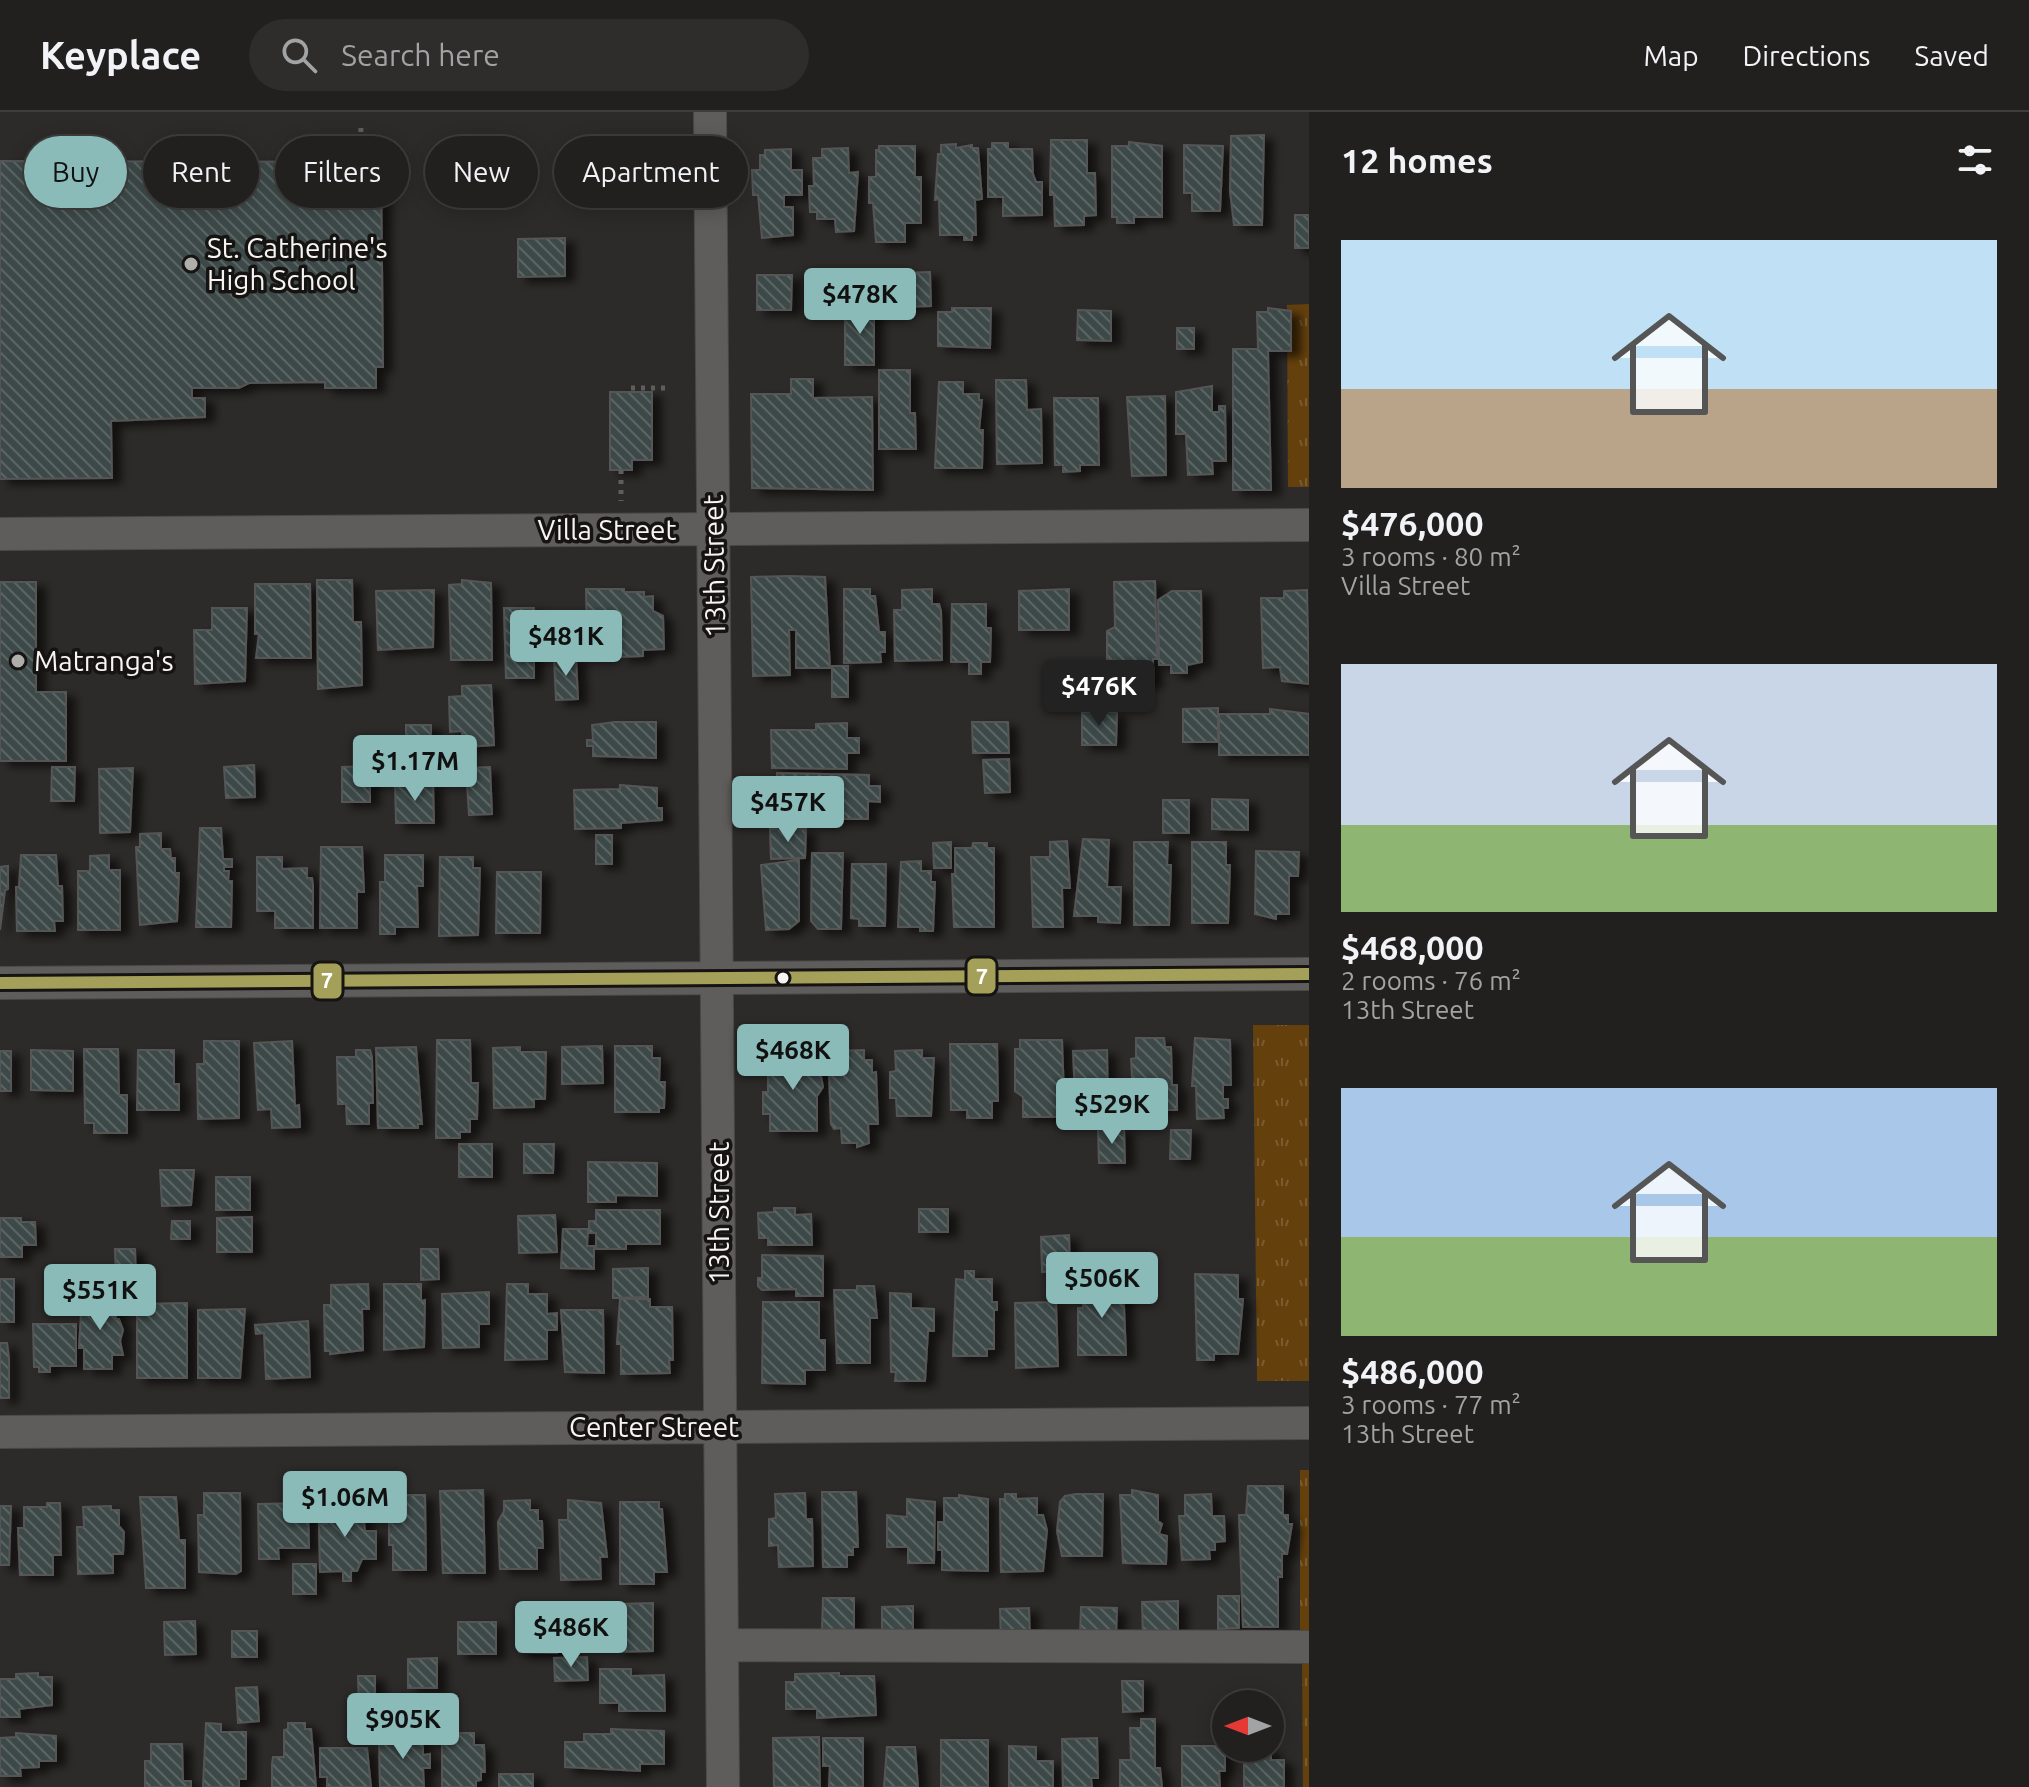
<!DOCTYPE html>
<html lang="en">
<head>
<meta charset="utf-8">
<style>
  body { margin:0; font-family:Ubuntu,sans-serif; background:#2e2d2c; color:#f1f3f6; height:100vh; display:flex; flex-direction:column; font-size:30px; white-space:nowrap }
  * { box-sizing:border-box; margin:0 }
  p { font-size:26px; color:#a2a3a4 }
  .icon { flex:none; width:44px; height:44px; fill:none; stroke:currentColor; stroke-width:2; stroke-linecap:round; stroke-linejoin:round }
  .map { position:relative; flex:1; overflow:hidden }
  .side { display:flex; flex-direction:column; background:#22201f; width:720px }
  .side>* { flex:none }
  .hud { position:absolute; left:24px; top:24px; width:760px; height:72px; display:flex; gap:16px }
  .needle { width:52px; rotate:270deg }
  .fabs { position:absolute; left:1212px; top:1578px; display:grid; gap:16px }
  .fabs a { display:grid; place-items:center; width:72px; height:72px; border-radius:50%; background:#22201f; box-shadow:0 4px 20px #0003,0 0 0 2px #3f3e3d; font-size:40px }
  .price { position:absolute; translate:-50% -68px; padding:0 18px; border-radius:8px; background:#8bbbb9; color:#111; font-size:26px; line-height:52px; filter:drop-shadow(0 2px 4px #0008) }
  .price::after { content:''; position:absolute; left:50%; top:48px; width:24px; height:18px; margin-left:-12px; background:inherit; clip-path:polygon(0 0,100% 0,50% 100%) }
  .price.on { background:#222; color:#fff }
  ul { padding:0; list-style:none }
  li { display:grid; align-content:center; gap:16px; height:424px; padding:0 32px }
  li span { display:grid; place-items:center; height:248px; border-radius:0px; color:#555 }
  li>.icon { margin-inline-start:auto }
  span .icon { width:144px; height:144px; fill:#fffc; stroke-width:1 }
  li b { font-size:34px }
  h2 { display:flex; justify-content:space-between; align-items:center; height:96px; padding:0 32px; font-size:34px }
  .pill { padding:0 28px; border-radius:36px; background:#22201f; box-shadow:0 4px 20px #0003,0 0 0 2px #3f3e3d; font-size:28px; line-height:72px }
  .pill.on { background:#8bbbb9; color:#111 }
  header { display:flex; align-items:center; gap:48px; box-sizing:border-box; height:112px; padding:0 40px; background:#22201f; border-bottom:2px solid #3f3e3d }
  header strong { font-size:38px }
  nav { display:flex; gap:44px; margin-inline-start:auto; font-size:28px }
  .search { width:560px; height:72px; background:#2e2d2c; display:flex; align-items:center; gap:20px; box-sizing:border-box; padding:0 28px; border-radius:44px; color:#a2a3a4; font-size:30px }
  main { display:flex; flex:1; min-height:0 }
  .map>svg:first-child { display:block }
</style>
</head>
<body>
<header>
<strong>Keyplace</strong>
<div class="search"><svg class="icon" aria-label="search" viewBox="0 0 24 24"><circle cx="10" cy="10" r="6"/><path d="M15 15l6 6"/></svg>Search here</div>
<nav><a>Map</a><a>Directions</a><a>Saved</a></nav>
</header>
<main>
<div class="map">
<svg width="1309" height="1675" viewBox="0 0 1309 1675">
  <defs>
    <pattern id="grass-tufts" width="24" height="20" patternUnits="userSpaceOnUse" patternTransform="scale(2)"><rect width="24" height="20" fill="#64400c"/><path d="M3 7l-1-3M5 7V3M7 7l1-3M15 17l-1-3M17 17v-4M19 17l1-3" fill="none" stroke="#7b5c30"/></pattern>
    <pattern id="building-back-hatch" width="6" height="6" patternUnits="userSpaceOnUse" patternTransform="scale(2)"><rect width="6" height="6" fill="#3e4a49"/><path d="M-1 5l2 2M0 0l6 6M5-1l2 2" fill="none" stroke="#5b6564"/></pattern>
    <filter id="shadow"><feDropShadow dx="9" dy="5" stdDeviation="4" flood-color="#0009"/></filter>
  </defs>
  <rect width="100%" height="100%" fill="#2d2b29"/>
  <!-- grass -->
  <path fill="url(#grass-tufts)" d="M1309 192V375H1288L1287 193Z
    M1253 913H1309V1269H1257Z
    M1300 1358H1309V1528H1300Z
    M1302 1545H1309V1675H1303Z"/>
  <!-- building -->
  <path fill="url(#building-back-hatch)" stroke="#555554" stroke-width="2" filter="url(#shadow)" d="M1264 23 1262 113H1234L1230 79 1231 24Z
    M1051 28H1087V61H1095L1096 103 1084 104V113L1055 114 1054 83H1050Z
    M1129 30 1162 34V105H1134V111H1117V105H1112V34H1129Z
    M992 31H1008V37H1032L1033 62 1036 70H1042V103L1003 104V85H988V37H992Z
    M956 32V36L972 33V36H978L982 87 975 88 976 123H972V128H964V123H940L939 87 935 88 938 42H941V33Z
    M1184 33 1223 34 1220 99H1192V81H1184Z
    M879 34H915V65H921V111H905V130H876L873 91H869V65H876V38H879Z
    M848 36 849 61 858 60 854 119 836 120 835 107H817V100H810L809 74H814L813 46H822V37Z
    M791 37V58H802V83H784V95H793V123L762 126 758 83H753L752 58H760V43H765V38Z
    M0 49 381 50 383 255H376V276H325V270L249 271 239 276H192V286H205V305L111 309 112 366 0 367Z
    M1295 103H1309V136H1295Z
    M565 126V164L518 165V127Z
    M930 160 931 194 898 195V161Z
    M757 163H792L791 198H757Z
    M845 196H874V253H845Z
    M952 196H991L990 236 938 234V200H952Z
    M1268 196 1291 199V239H1268L1271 378H1233V237H1258L1257 200H1268Z
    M1078 198 1111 199V229L1077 228Z
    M1177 216H1194V237H1177Z
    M879 258H910V301H915L916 337H879Z
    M791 267H813V286L872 285 873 378 752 376 751 282H791Z
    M996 268H1026L1027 298 1041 297 1042 351 997 352Z
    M939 270H963V282H979V288H982L979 318H983L982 356H935Z
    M1212 274V300H1219V294H1225L1226 349H1212L1213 362 1188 363 1186 322H1176V280Z
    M610 280H652V348H632V358H610Z
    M1165 284 1166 363 1132 364 1127 285Z
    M1054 286H1098L1099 353H1080V359L1063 360V353H1055Z
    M789 464 825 465 830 556H796V518H789L790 563 753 564 751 465Z
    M317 468H352L353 510H361L362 573 318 577Z
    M462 468 491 471 492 548H451L449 473 462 472Z
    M1155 469 1157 547H1153V571H1134V583H1121V576H1116L1115 548H1107V519L1115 515 1114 470Z
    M0 470H36V580H66V649H0Z
    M255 472H310L311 546H256L259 522H255Z
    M586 477H624V480H644V485L653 484V499L663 504 664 537 643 538V544L620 545V526L587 527Z
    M844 477H870V484H875L879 520H885V540H880L881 550 844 551Z
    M932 477V492H939L941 499 942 548 895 549 894 498H902V478Z
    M1069 477V518H1019V479Z
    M434 478 433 535 378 538 376 479Z
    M1307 478 1309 572 1282 569 1280 555 1263 556 1261 486H1284V479Z
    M1172 479H1201L1202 550 1187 553V561H1171V553H1159L1158 488Z
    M952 492H986V516H991L990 550H981V562H969V550H951Z
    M212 496H247L245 569 195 572 194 518H212Z
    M504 496H534V566H506Z
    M576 545 578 587 556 588 554 546Z
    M832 554H848V585H832Z
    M491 573 494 633 466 635 463 633 462 619 450 620 449 585 462 584V574Z
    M1218 596V630H1183V597Z
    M1270 597 1309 602V643H1219V602H1270Z
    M1082 600H1117L1116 633H1082Z
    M615 610H656V646L593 644V634H587V628H593L592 613Z
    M972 610H1008L1009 641H973Z
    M847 611V626H859V641H847V657L772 656 771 618H816V612Z
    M406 613H431V647H406Z
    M1009 647 1010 680 985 681 983 648Z
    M254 653 255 685 226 686 224 655Z
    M370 654V690H342V655Z
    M52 655H75L74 689H51Z
    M490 655 492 702 469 703 466 656Z
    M133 656 130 720 100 721 99 657Z
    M777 661 869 663V674H880V690L868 689V707H820V697H777Z
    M433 670 434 711H396L395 671Z
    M620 673 657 676V696H662V708L621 711V716L575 717 574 678 620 677Z
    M1212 687 1248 688V718L1212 717Z
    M1163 688H1189V721H1163Z
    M200 716H221L223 747H232V755H224V759H229L228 769H232L231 815H196Z
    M770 717H806L805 746 771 747Z
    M161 721V737H170L171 746H175V761H179L177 809 140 813 136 735H140V722Z
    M596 723H612V752H596Z
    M1083 727 1109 728 1107 775H1121L1120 811 1098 810V804H1074Z
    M1067 729 1070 776H1062L1063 815H1033L1031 745H1050V730Z
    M951 730V756H934L933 731Z
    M1134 730H1168L1167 753H1171L1169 813H1134Z
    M1192 730H1226V753H1230L1228 811H1192Z
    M973 731H987V736H994V815H954L952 762H955V736H972Z
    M321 735H362L364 780H357V816H320Z
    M1256 739 1299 740 1298 764H1289V802H1276V807L1255 802Z
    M812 741H843L841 817H818L811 809Z
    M21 743H56L58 774H62L63 809H54L55 819H17L16 775H19Z
    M109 743V758H120V818H78V759H90V744Z
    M385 743H423V774H417L418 815H395V822H380V770H385Z
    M257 745H282V757L307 756V766H312L313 773V816H275V799H257Z
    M440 745H473V756H480L478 823 439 824Z
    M799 748V809L789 817 766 818 761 753Z
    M921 749V759H931V770H935L933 819H920V815H898L901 750Z
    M852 752H886L885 814H859V807L851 806Z
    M8 754V777L5 778 0 818V755Z
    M497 760H541L540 821H496Z
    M1136 926H1164L1165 935H1171L1172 973H1177V998H1134L1131 947 1136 946Z
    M1195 926 1230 928 1231 973H1223V987H1228V996H1223L1224 1006 1197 1007 1196 974H1192Z
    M437 928H470L471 971H478L477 1007H470V1020H460V1026H436Z
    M1020 928H1062L1064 984H1061V1005H1023V985L1015 979V937H1020Z
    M204 929H239V1006L198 1007 197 952H204Z
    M292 929 295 994 299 993 300 1015 272 1016 271 997 258 998 254 931Z
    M950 932H997L998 989H992V1006H967V998H951Z
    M602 934 603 971 562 972V935Z
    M615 934H652V946H660L659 970H665L664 996H659V1000H615Z
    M416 935 422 1012H418V1016H378L376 936Z
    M520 935V940H546L545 987H534V995L494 996 493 936Z
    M84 937H118L119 983H127V1021H94V1011H85Z
    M31 938 73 939V979L31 978Z
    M138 938H174V972H179V998H137Z
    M356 938H370L372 945 373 991H369V1012H347L346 992H338L337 945H356Z
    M864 938V948H872V961L876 960 878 1012H868L869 1031 857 1035V1031H842L841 1016 834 1017 831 1012 829 960H836L835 939Z
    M922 938V946H934L931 1004H897L896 986H890V960L896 959 895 939Z
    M1107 938 1108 999H1101V1004H1076L1073 939Z
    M0 939H11V979H0Z
    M768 940 817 942 823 975 817 984V1019H770V1002H763V980H768Z
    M1124 1016 1125 1051H1099L1098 1017Z
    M1171 1018H1191L1190 1047H1170Z
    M459 1032H492V1065H459Z
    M524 1032H554L553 1061H524Z
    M588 1050 657 1051V1084L616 1083V1090H588Z
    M160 1058H194L191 1093 162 1094Z
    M216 1065H250V1098H216Z
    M774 1096H795V1103L811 1102 812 1133H768V1126H759L758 1101 774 1100Z
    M919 1097H948V1120H919Z
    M596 1098H660V1132H626V1137H596V1121H589V1109H596Z
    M555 1103 557 1140 519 1141 518 1104Z
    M252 1105V1140H217V1106Z
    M0 1106H21V1110H35L36 1133H22V1145H0Z
    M172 1109H190V1127H171Z
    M563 1117H588L587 1134H594V1157L561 1156Z
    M1069 1123 1070 1159 1042 1160 1041 1125Z
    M115 1137H135L136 1168H116Z
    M421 1137H438L439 1167 421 1168Z
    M762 1143 823 1144V1184H796V1177L762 1178 758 1174V1166H762Z
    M648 1156V1185L613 1186V1157Z
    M965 1159H974V1167H992V1190H997V1198H994V1237H987V1244H953L956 1167 965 1168Z
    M1195 1162 1238 1163V1187H1243L1238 1242H1214V1248H1197Z
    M0 1167H14V1210H0Z
    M1083 1170H1123L1126 1243H1078V1196H1083Z
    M368 1172 369 1197H362L363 1238 330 1242V1239H325L324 1193H331V1173Z
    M384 1172H421V1189L425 1188 424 1235 384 1238Z
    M507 1172H528V1182H547V1202L557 1201V1218H547V1247L505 1248Z
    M857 1174H874L877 1206H870V1251H837L834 1178H857Z
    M489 1180V1212H479V1235L443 1236 442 1182Z
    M890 1181 911 1182V1196L934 1197V1219H928L925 1269H895L896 1260H891Z
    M82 1184H116V1207H119L123 1218 120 1229 123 1243H112V1257H84V1236H79Z
    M620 1187H650V1195H672L673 1248H669L670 1261 621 1262V1232H617Z
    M763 1190H819V1228H825V1258H805V1272L762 1271Z
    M1056 1190 1058 1254 1016 1256 1015 1191Z
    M187 1191V1266H137V1192Z
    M245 1197 240 1266H198V1198Z
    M561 1198H603L604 1261 565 1260Z
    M308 1209 310 1265 266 1267 264 1221 256 1222 255 1213Z
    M33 1212H76V1254H50V1260H39V1255H34Z
    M0 1231H7L9 1246V1286H0Z
    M1248 1374H1283V1403H1288V1412H1292L1287 1442H1282V1465H1278V1515H1243L1239 1403H1246Z
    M483 1378 485 1461H443L440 1379Z
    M1132 1378 1158 1383V1409L1162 1412 1159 1422 1167 1424 1166 1452 1123 1451 1120 1383H1132Z
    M822 1380H856L858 1435H853V1443H847V1455H823Z
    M204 1381H240L241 1459 236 1462 199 1460 198 1403H204Z
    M805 1381 806 1407H812L813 1454 779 1455 778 1433 769 1434V1407L776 1406 775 1382Z
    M1005 1382H1016V1387L1037 1386V1403H1043L1047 1418 1043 1459 1001 1460 1000 1387H1005Z
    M1076 1382H1103L1102 1444H1062L1057 1419 1060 1390 1065 1384Z
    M1211 1382 1212 1404H1224L1225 1429 1215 1430V1438H1209L1210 1447 1182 1448 1179 1404H1185V1383Z
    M389 1383H425L426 1458H393V1433H389Z
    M959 1383 988 1387V1459L942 1458V1438H938V1410H944V1386H959Z
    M140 1385H176L179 1428H185V1476H146Z
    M907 1387 935 1390 934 1451H908V1435H887V1403L907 1405Z
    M530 1388V1398H538V1409H542L543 1436H537V1457H500L498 1410 504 1399V1389Z
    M568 1388 601 1391 607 1445H600L601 1467 561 1468 559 1408H568Z
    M356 1390 362 1392 365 1419H376V1447H362L357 1459H351V1469H343V1459L320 1460 319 1412H327L326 1391Z
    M620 1390H659V1397H662L667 1460H654V1472H620Z
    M47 1391H60L61 1443H53V1463H20L18 1416H24V1395H47Z
    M308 1391 309 1436H278L279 1447H259L258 1392Z
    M0 1394H11L9 1453H0Z
    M111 1394V1398H119V1414L124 1420 123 1442H113V1461L78 1462 77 1415H84L83 1395Z
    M293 1452H316V1482H293Z
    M1218 1484H1239V1516L1218 1517Z
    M823 1486H854V1519L822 1518Z
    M1178 1489V1528L1143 1529 1142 1490Z
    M653 1491V1539L616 1540V1492Z
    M913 1494V1528H882V1495Z
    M1081 1495 1117 1496 1116 1526 1080 1525Z
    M1029 1496 1030 1529 1001 1531 1000 1497Z
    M537 1503H554L558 1509 557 1541 519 1540V1509L537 1510Z
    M195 1509 196 1542 165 1543 164 1510Z
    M458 1510H496V1542H458Z
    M232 1519H257V1545H232Z
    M587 1545 588 1568 555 1569 554 1546Z
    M437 1546V1576H408V1547Z
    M600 1557H631V1564L664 1563 665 1599H619V1591H600Z
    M38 1561V1565H52V1593L19 1597 20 1605H0V1567H16V1562Z
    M839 1561V1564H874L876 1603 817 1606V1597H786V1570H795V1562Z
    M358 1564H375V1596H359Z
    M1122 1569H1143V1599L1123 1600Z
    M257 1575 259 1609 238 1611 236 1576Z
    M1141 1607H1155V1656H1160L1162 1675H1120V1648H1131L1130 1616H1141Z
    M206 1611 221 1612V1620H246V1667H239V1675H203Z
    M288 1611H305V1617H311L316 1675H272V1652L273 1645H284V1618L288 1617Z
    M399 1617H415V1629H423V1643L430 1642V1656H423L424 1675H380L379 1629H399Z
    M611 1617 664 1619V1652H640V1659L565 1655V1630H584V1622H611Z
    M16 1621 56 1624V1649H39V1655L20 1656 21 1664H0V1626L16 1625Z
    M456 1621H474V1633H484L485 1660H481V1668L476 1669V1675H442V1632H457Z
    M819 1625 820 1675H774L773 1626Z
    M823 1626H863V1675H829L830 1654H823Z
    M1097 1626 1098 1666H1091L1092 1675H1063L1062 1627Z
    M941 1628H988V1675H941Z
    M151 1632H182L183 1669H191V1675H145V1649H151Z
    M1009 1634 1036 1635V1649H1053V1675H1009Z
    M1182 1634H1225V1659H1219L1220 1675H1182Z
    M887 1635H915L918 1675H884Z
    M320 1636H367L371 1675H327V1665H320Z
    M1257 1637H1271V1648H1284V1675H1244V1648H1257Z
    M499 1662H533V1675H499Z"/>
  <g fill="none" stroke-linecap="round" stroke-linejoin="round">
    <defs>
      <path id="minor" d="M710 0 723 1675
        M0 422 1309 413
        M0 871 1309 862
        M0 1320 1309 1311
        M722 1533 1309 1535"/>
    </defs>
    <!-- minor casing -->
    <use href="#minor" stroke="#4b4947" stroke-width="34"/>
    <!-- path -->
    <path stroke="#5f5e5d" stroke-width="5" stroke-dasharray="4 6" stroke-linecap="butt" d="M360 50 361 14
      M631 276H666
      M621 358V389"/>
    <!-- minor -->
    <use href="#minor" stroke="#5f5d5c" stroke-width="32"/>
    <defs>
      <path id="bus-1" d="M0 871 1309 862"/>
    </defs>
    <!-- bus-1 casing -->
    <use href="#bus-1" stroke="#161412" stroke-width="18"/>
    <!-- bus-1 -->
    <use href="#bus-1" stroke="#a49f59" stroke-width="12"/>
  </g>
  <!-- markers -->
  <g fill="#b0aeab" stroke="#161412" stroke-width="3">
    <circle cx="191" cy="152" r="8"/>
    <circle cx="18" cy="549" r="8"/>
  </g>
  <circle fill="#f7f4f1" stroke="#161412" stroke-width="3" cx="783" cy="866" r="7"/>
  <g text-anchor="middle" stroke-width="7" stroke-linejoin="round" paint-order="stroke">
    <!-- poi labels -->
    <g font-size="28" fill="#f7f4f1" stroke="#161412" text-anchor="start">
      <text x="207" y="146">St. Catherine's<tspan x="207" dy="32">High School</tspan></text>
      <text x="34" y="559">Matranga's</text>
    </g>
    <!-- street labels -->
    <g font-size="28" fill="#f7f4f1" stroke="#161412">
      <text x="607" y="428">Villa Street</text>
      <text transform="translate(714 454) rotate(-91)" y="10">13th Street</text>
      <text transform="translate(719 1101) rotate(-90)" y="10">13th Street</text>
      <text x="654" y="1325">Center Street</text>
    </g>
  </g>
  <g stroke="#161412" stroke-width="3">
    <rect x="966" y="845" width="31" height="38" rx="8" fill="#a49f59"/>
    <rect x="312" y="850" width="31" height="38" rx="8" fill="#a49f59"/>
  </g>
  <g font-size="22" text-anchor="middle" font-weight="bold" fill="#fff">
    <text x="982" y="872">7</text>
    <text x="327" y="876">7</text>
  </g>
</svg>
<div class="fabs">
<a><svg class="needle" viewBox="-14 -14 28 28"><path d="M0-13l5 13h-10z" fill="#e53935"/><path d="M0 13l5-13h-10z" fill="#a2a3a4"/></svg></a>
</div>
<b class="price" style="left:860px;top:224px">$478K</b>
<b class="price" style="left:566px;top:566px">$481K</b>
<b class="price on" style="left:1099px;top:616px">$476K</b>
<b class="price" style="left:415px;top:691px">$1.17M</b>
<b class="price" style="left:788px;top:732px">$457K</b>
<b class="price" style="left:793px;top:980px">$468K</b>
<b class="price" style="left:1112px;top:1034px">$529K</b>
<b class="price" style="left:1102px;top:1208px">$506K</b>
<b class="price" style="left:100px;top:1220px">$551K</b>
<b class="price" style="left:345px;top:1427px">$1.06M</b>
<b class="price" style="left:571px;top:1557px">$486K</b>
<b class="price" style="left:403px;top:1649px">$905K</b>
<div class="hud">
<a class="pill on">Buy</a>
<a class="pill">Rent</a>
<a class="pill">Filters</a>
<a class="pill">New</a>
<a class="pill">Apartment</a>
</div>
</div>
<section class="side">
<h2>12 homes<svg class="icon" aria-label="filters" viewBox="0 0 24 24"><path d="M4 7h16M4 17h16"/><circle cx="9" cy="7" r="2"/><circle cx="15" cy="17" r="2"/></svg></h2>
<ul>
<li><span style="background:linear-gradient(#bfe0f5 60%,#b9a48a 0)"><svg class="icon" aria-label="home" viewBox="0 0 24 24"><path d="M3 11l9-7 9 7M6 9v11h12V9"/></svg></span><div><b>$476,000</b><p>3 rooms · 80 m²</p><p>Villa Street</p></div></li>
<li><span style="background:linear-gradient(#c9d6e8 65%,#8fb573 0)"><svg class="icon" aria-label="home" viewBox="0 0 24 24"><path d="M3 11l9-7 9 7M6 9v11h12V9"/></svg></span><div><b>$468,000</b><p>2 rooms · 76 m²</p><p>13th Street</p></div></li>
<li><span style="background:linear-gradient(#a9c7e8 60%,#8fb573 0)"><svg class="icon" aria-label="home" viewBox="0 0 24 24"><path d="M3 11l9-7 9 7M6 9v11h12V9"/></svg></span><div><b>$486,000</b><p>3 rooms · 77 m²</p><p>13th Street</p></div></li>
</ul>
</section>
</main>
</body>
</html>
